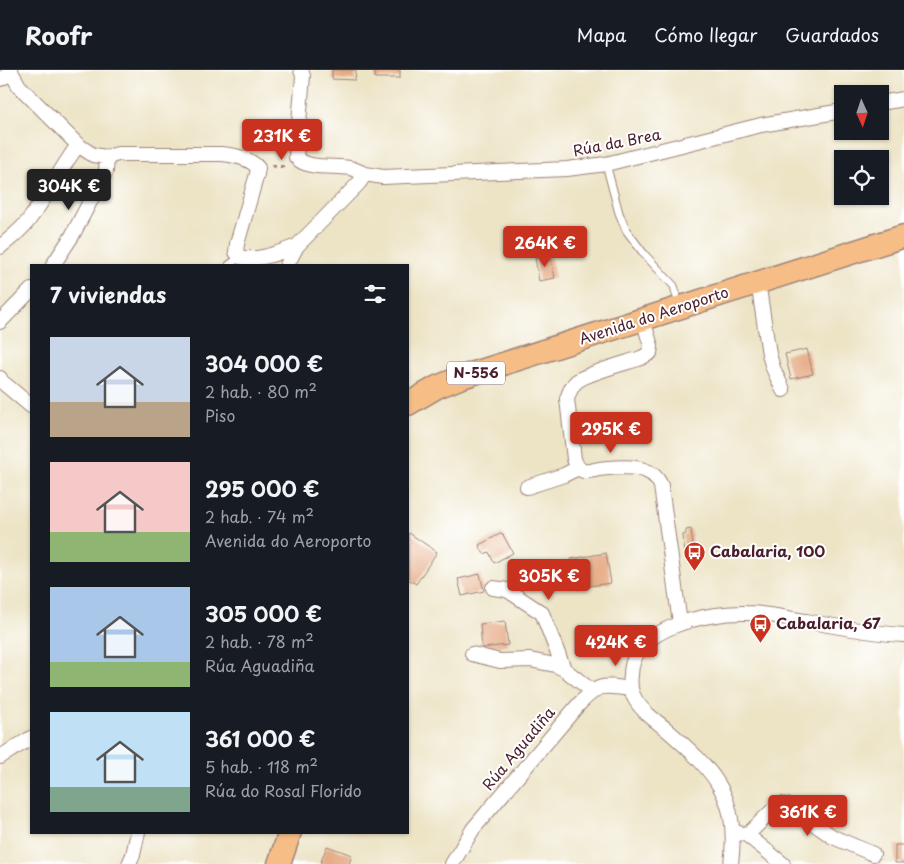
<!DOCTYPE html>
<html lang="es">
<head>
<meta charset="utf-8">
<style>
  body { margin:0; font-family:"Playpen Sans",sans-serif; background:#20242c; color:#f1f3f6; height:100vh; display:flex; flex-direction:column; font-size:19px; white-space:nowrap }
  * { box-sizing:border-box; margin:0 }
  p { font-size:16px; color:#9ea1a6 }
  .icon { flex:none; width:28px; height:28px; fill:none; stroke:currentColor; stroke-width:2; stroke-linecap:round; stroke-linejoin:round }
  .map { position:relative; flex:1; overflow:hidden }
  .side { position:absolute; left:30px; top:194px; width:379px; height:570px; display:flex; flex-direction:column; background:#171b24; border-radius:0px; box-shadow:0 1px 4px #0004 }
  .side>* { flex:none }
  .needle { width:32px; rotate:177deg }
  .tools { position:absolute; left:834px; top:15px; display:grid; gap:10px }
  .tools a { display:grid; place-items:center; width:55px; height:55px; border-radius:0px; background:#171b24; box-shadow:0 1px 4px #0004; font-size:25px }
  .price { position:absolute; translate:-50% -42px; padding:0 11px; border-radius:5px; background:#c8321e; color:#fff; font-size:16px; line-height:32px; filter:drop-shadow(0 1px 2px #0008) }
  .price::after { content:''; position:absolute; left:50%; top:30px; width:15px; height:11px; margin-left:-8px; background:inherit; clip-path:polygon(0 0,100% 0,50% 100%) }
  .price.current { background:#222; color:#fff }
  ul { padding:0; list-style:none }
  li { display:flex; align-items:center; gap:15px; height:125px; padding:0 20px }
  li span { display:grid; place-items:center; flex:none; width:140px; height:100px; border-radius:0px; color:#555 }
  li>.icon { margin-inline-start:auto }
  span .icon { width:60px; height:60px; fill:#fffc; stroke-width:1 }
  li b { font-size:21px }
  h2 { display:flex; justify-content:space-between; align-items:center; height:60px; padding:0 20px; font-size:21px }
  header { display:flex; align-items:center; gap:30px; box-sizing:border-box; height:70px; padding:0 25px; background:#171b24; border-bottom:1px solid #363941 }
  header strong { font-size:24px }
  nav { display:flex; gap:28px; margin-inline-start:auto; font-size:18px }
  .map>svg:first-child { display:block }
</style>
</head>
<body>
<header>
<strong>Roofr</strong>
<nav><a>Mapa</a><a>Cómo llegar</a><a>Guardados</a></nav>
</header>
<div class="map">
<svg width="904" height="794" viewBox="0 0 904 794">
  <rect width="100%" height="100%" fill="#fff"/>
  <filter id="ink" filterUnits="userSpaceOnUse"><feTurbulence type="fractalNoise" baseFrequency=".02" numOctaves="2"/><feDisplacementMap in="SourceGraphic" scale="10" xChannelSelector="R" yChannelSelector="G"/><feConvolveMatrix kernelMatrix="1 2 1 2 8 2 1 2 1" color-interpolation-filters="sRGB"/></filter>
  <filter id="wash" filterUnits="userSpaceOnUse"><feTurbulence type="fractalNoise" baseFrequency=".0096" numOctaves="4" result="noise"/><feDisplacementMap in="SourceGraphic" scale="20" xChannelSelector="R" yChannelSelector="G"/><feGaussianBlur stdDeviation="1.12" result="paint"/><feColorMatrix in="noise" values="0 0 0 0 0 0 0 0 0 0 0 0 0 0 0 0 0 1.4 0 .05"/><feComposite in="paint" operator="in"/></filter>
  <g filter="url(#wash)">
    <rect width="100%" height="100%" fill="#ede4c6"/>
    <g id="blocks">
      <!-- building -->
      <path fill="#e6ab85" d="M332 0H356L355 10 332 9Z
        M375 0H400V8H375Z
        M550 185 555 208 539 211 535 188Z
        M807 279 813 304 791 309 785 284Z
        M691 459 694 485H685L683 465 686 464V460Z
        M409 463 437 482 416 514 408 509V465Z
        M502 463 513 483 494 493 489 482 484 484 479 475Z
        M606 483 611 513 576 518 571 489Z
        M480 504 484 521 462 526 458 509Z
        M505 551 508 575 482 578 480 554Z
        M895 775H904V793H895Z
        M327 776 352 785 349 794H320Z"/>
    </g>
  </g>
  <g filter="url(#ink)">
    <use href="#blocks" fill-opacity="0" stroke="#9c8278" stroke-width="1"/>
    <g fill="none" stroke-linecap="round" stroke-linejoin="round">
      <defs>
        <path id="lane" d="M606 94 619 143 626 160 644 184 674 216 679 235
          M229 195 240 187"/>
        <path id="street" d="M10 0 19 16 78 75 93 85 107 87 106 101 72 166 53 195
          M301 0 303 6 296 87C306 100 335 95 350 98 355 99 360 102 365 104
          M0 9 12 3
          M880 33 904 29
          M107 87 118 84H221C234 85 250 88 258 98L257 104 237 174 236 182 240 187C258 192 280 182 297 176
          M0 177C11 168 23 159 31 147 48 124 61 98 78 75
          M287 195 297 176 359 113 365 104 383 107 567 99 606 94 761 55 842 41
          M758 212 769 284 773 298 783 320
          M643 250 651 276 650 283 641 288C626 293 588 303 577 311 571 316 569 323 567 329L574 389C576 394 578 400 584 401 588 402 595 400 599 399 620 397 652 392 661 416L680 553
          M0 252 31 220
          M0 308 1 311 31 336
          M527 417 564 405 578 398
          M493 518 507 520 542 543 564 599
          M472 584 500 591 530 590 555 595 564 599 592 621
          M0 687 31 668
          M739 763 747 765 783 794
          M747 765 777 736 782 734 787 735 833 767 873 784
          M129 794 133 785 138 762
          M452 794 473 759 579 634C600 613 602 615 630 619
          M731 794C740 726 714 701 666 659 655 650 640 640 634 627 630 620 630 613 631 605 631 557 709 542 746 543 767 543 786 548 806 551 838 557 871 563 904 565"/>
        <path id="primary" d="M408 334 437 317 462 307 904 166
          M279 794 290 762"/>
      </defs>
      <!-- lane casing -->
      <use href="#lane" stroke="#9c8278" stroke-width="9"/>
      <!-- street casing -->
      <use href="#street" stroke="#9c8278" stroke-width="16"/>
      <!-- primary casing -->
      <use href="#primary" stroke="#9c8278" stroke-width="25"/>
      <!-- path -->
      <path stroke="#9c8278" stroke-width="3" stroke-dasharray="4 4" stroke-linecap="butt" d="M272 96 286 97"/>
      <!-- lane -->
      <use href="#lane" stroke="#fff" stroke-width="7"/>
      <!-- street -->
      <use href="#street" stroke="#fff" stroke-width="14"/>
      <!-- primary -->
      <use href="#primary" stroke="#f6be86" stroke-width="22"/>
    </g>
  </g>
  <!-- icons -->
  <defs>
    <symbol id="bus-pin" viewBox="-11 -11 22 30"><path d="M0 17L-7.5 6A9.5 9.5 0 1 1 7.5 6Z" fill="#c8321e" stroke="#fff"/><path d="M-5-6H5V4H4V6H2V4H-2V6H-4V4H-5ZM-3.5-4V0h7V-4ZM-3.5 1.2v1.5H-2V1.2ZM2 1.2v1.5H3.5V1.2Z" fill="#fff"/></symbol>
  </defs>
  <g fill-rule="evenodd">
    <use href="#bus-pin" x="682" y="470" width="25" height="34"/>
    <use href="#bus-pin" x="748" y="542" width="25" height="34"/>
  </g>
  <g text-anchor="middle" stroke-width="4" stroke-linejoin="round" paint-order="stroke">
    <!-- shield labels -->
    <rect fill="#fff" stroke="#80626b" stroke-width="1" x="447" y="291.5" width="58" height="23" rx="4"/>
    <g font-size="14" font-weight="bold" fill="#4a1f2b">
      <text x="476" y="308">N-556</text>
    </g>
    <!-- street labels -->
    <g font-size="15" fill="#4a1f2b" stroke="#fff">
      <text transform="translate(617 73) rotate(-11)" y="5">Rúa da Brea</text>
      <text transform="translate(654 246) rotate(-18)" y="5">Avenida do Aeroporto</text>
      <text transform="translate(519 679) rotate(-50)" y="5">Rúa Aguadiña</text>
    </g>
    <!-- poi labels -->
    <g font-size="15" font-weight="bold" fill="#4a1f2b" stroke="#fff" text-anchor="start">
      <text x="710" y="487">Cabalaria, 100</text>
      <text x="776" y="559">Cabalaria, 67</text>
    </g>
  </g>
</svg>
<div class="tools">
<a><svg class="needle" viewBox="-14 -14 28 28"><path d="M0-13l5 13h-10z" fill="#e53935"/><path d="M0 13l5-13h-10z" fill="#9ea1a6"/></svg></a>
<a><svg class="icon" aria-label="locate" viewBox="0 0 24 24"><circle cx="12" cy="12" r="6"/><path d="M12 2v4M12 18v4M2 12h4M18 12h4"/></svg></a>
</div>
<b class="price" style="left:282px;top:91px">231K €</b>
<b class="price current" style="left:69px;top:141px">304K €</b>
<b class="price" style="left:545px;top:198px">264K €</b>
<b class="price" style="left:611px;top:384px">295K €</b>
<b class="price" style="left:549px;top:531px">305K €</b>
<b class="price" style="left:616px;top:597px">424K €</b>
<b class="price" style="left:808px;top:767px">361K €</b>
<section class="side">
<h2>7 viviendas<svg class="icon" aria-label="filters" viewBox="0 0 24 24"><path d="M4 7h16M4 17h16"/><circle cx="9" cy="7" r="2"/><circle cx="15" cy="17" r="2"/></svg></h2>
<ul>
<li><span style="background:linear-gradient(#c9d6e8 65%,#b9a48a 0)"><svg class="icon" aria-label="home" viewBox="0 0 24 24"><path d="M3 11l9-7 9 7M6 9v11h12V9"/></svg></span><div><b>304 000 €</b><p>2 hab. · 80 m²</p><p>Piso</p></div></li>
<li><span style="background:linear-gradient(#f6c9c9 70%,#8fb573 0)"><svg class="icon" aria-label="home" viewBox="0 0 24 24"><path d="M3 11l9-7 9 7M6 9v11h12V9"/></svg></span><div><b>295 000 €</b><p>2 hab. · 74 m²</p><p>Avenida do Aeroporto</p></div></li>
<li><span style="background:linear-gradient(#a9c7e8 75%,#8fb573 0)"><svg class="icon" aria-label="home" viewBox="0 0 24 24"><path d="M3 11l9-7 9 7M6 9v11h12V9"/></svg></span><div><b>305 000 €</b><p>2 hab. · 78 m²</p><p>Rúa Aguadiña</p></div></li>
<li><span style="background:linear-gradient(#bfe0f5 75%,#7fa58c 0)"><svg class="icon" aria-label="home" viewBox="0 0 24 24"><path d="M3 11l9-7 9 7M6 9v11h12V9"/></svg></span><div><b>361 000 €</b><p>5 hab. · 118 m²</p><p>Rúa do Rosal Florido</p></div></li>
</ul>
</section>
</div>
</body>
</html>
